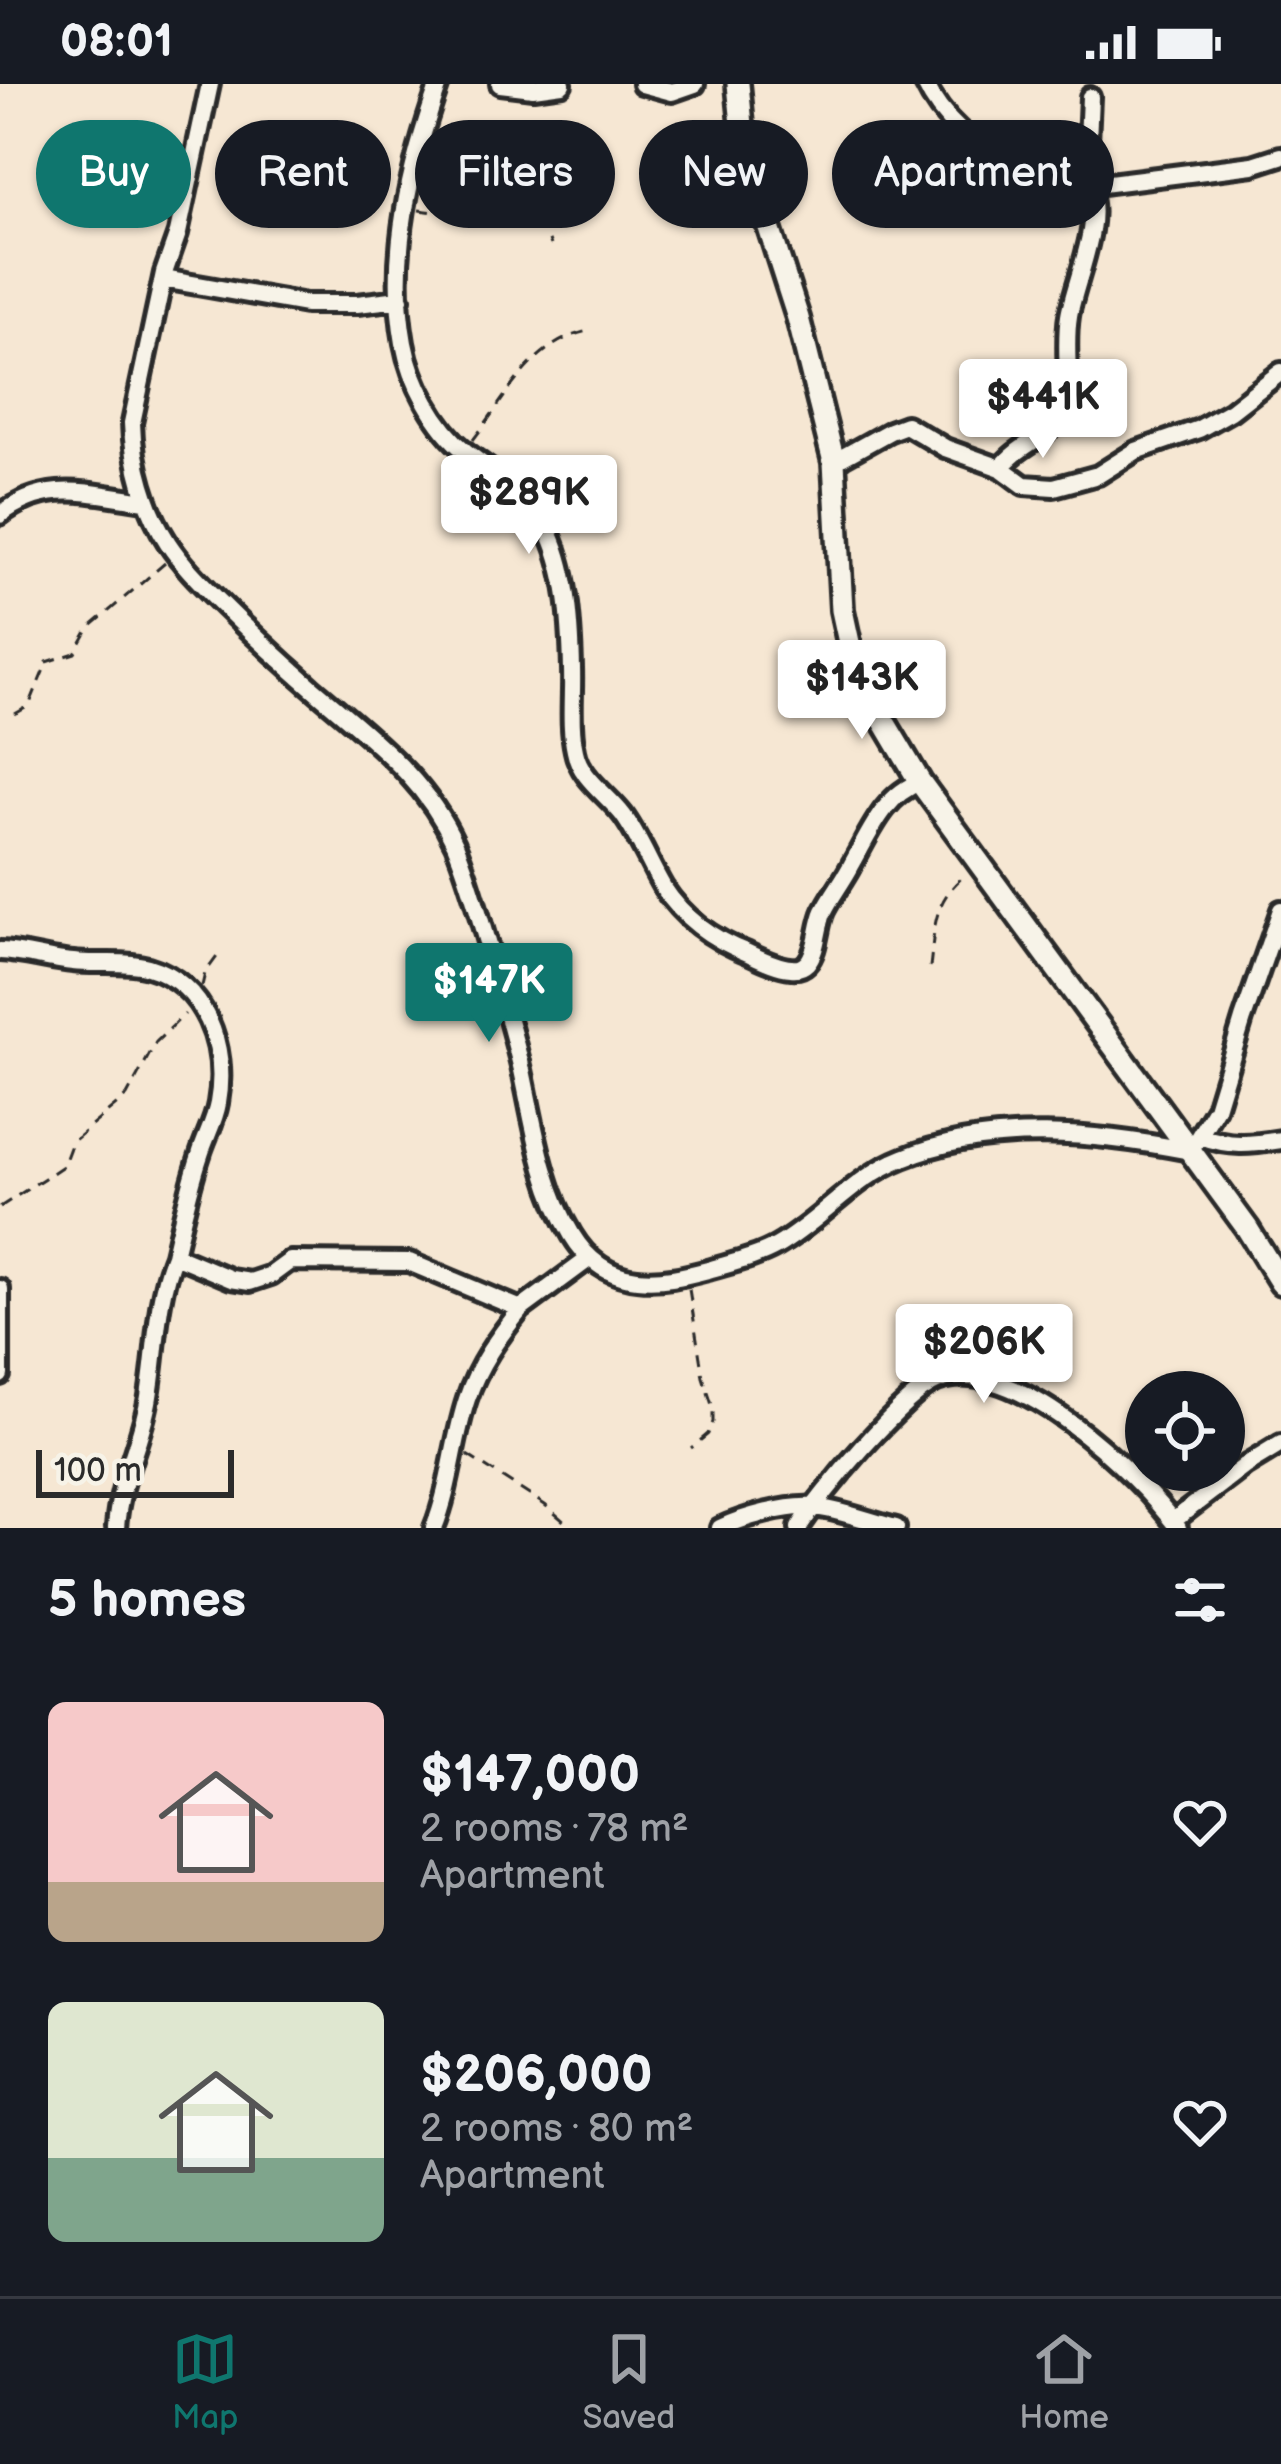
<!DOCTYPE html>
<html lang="en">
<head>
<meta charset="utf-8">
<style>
  body { margin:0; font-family:"Balsamiq Sans",sans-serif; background:#242831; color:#f1f3f6; height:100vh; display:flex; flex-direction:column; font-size:45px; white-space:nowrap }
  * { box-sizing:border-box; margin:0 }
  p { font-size:39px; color:#9ea1a6 }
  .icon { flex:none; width:66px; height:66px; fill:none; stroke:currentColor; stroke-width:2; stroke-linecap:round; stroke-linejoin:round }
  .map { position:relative; height:1444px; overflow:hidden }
  .side { display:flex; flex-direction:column; background:#171b24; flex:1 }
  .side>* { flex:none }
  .guide { position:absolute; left:36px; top:36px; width:1209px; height:108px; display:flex; gap:24px }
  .controls { position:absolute; left:1125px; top:1287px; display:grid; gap:24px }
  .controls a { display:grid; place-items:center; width:120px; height:120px; border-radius:50%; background:#171b24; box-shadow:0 3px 9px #0004; font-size:60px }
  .scale { position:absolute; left:36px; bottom:30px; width:198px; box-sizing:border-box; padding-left:12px; border:6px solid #2b2b2b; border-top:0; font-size:33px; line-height:42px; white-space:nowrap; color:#2b2b2b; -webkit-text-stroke:9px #f7f3e8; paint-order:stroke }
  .price { position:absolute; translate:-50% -102px; padding:0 27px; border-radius:12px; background:#fff; color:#222; font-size:39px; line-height:78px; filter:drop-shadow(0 3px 6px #0008) }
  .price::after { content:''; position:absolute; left:50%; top:72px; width:36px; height:27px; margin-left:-18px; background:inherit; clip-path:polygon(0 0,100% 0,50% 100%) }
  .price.current { background:#0f766e; color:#fff }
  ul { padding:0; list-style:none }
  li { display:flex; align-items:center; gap:36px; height:300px; padding:0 48px }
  li span { display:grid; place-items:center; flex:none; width:336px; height:240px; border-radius:18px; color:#555 }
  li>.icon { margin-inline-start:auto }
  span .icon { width:144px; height:144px; fill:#fffc; stroke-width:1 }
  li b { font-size:51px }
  h2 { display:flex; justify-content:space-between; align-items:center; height:144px; padding:0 48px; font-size:51px }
  .chip { padding:0 42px; border-radius:54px; background:#171b24; box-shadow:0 3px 9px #0004; font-size:42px; line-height:108px }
  .chip.current { background:#0f766e; color:#fff }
  .status { display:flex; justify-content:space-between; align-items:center; height:84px; padding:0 60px; background:#171b24; direction:ltr }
  .status svg { height:33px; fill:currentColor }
  .tabs { display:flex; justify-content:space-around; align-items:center; height:168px; border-top:3px solid #363941; background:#171b24; font-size:33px; color:#9ea1a6 }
  .tabs a { display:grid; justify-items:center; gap:6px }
  .tabs .current { color:#0f766e }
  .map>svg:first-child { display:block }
</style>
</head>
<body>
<div class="status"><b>08:01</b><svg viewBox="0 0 49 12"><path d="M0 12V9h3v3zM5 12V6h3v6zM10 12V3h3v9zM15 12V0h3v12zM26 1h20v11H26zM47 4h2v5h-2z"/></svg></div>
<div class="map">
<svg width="1281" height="1444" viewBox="0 0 1281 1444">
  <rect width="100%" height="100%" fill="#f6e7d3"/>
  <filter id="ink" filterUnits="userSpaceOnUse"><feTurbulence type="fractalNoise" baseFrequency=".00833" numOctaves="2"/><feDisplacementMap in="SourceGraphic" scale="24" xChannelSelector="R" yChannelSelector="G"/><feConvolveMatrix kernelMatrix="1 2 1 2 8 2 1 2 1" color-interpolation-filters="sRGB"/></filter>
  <g filter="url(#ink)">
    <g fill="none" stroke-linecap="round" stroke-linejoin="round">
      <defs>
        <path id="minor" d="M210 0 178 149 164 189 132 339C133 380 146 425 168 459 183 482 203 501 222 520 261 559 301 595 343 630 388 668 430 705 455 760 470 796 480 835 491 872 502 910 513 948 522 986 534 1041 542 1102 572 1151 587 1176 608 1192 637 1195 661 1198 685 1192 708 1186 731 1179 756 1174 777 1162 822 1136 854 1093 903 1074 992 1038 1098 1049 1190 1067L1216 1024 1243 935 1281 826
          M439 0C410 82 388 171 404 259 411 298 436 344 466 368 494 390 529 409 546 442 568 484 571 539 572 585 573 612 569 640 575 667 580 694 607 710 623 731 639 753 649 779 663 803 683 834 714 856 748 869 761 875 777 883 791 884 798 885 802 884 807 879 818 867 817 842 824 827 832 811 844 796 852 780 870 749 884 711 920 698
          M500 0 533 4 562 0
          M642 0 672 8 695 0
          M925 0C943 38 973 62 1011 79 1030 87 1079 90 1088 106 1104 135 1074 200 1069 232 1064 262 1071 294 1066 324 1054 352 1019 359 1001 384
          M1090 13 1086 102 1253 81 1281 72
          M163 195 306 220H357L400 215
          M834 378 890 347 906 341 945 364 1001 384 1024 401 1054 403 1098 391 1136 367 1199 345 1231 327 1281 288
          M0 431C48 394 90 410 146 417
          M0 867C25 868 49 876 73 878 98 881 124 876 148 883 206 900 228 963 218 1019 215 1037 205 1054 200 1071 189 1104 182 1137 174 1171
          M1200 1052C1231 1063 1249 1061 1281 1056
          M0 1205V1291
          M1173 1437 1245 1382 1281 1360
          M116 1444C119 1399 140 1361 148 1318 157 1268 155 1218 174 1171L231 1195 250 1198 271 1191 290 1177 409 1178 521 1225 590 1174
          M434 1444C451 1402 453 1357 467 1315 478 1281 499 1252 521 1225
          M720 1444C743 1433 787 1421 813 1423 838 1425 871 1438 896 1444
          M799 1444C819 1411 904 1310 937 1297 1012 1268 1137 1389 1178 1444"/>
        <path id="major" d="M738 0 743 51 755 100 798 234 834 378 842 526 853 577 867 609 920 698 1247 1144 1281 1199"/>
      </defs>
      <!-- minor casing -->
      <use href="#minor" stroke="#2b2b2b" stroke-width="26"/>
      <!-- major casing -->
      <use href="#major" stroke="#2b2b2b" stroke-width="30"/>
      <!-- path -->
      <path stroke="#2b2b2b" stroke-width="3" stroke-dasharray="12 9" stroke-linecap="butt" d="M419 126 453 130 498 127 530 108 551 161
        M473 356C509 310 531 257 593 246
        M15 630 29 622 47 578 75 569 89 544 165 479
        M930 883C935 844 932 819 964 792
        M202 902 205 889 222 866
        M0 1123 63 1082 72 1058 127 1012 156 958 185 930
        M689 1205 703 1293 713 1324V1338L708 1350 691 1364
        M467 1371 545 1421 572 1444"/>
      <!-- minor -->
      <use href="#minor" stroke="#f7f3e8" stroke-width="16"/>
      <!-- major -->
      <use href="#major" stroke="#f7f3e8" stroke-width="21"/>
    </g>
  </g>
</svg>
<div class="controls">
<a><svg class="icon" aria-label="locate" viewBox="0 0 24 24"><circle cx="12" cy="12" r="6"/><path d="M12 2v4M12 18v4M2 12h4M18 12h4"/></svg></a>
</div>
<div class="scale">100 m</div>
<b class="price" style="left:1043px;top:377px">$441K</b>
<b class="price" style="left:529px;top:473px">$289K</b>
<b class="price" style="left:862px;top:658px">$143K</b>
<b class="price current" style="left:489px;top:961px">$147K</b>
<b class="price" style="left:984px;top:1322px">$206K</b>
<div class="guide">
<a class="chip current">Buy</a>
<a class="chip">Rent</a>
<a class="chip">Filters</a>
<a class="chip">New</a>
<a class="chip">Apartment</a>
</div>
</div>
<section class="side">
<h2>5 homes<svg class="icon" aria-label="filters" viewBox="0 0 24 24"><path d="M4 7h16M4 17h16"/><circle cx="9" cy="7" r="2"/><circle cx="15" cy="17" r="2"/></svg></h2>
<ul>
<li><span style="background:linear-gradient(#f6c9c9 75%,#b9a48a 0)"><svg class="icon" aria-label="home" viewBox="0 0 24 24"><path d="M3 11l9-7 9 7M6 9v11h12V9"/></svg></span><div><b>$147,000</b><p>2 rooms · 78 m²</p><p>Apartment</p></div><svg class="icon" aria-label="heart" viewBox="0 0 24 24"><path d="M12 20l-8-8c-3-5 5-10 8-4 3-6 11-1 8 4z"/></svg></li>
<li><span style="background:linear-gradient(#dfe7d0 65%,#7fa58c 0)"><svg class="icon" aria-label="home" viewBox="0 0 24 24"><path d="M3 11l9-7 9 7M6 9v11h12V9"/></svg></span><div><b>$206,000</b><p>2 rooms · 80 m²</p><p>Apartment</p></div><svg class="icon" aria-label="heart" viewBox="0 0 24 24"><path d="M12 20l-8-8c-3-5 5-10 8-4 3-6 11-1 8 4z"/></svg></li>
</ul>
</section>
<nav class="tabs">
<a class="current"><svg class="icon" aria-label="map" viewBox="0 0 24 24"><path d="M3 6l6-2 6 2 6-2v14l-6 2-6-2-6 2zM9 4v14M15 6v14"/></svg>Map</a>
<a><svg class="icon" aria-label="saved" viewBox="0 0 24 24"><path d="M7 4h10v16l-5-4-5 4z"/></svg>Saved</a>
<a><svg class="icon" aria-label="home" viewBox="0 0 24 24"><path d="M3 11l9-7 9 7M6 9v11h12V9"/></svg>Home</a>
</nav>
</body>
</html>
